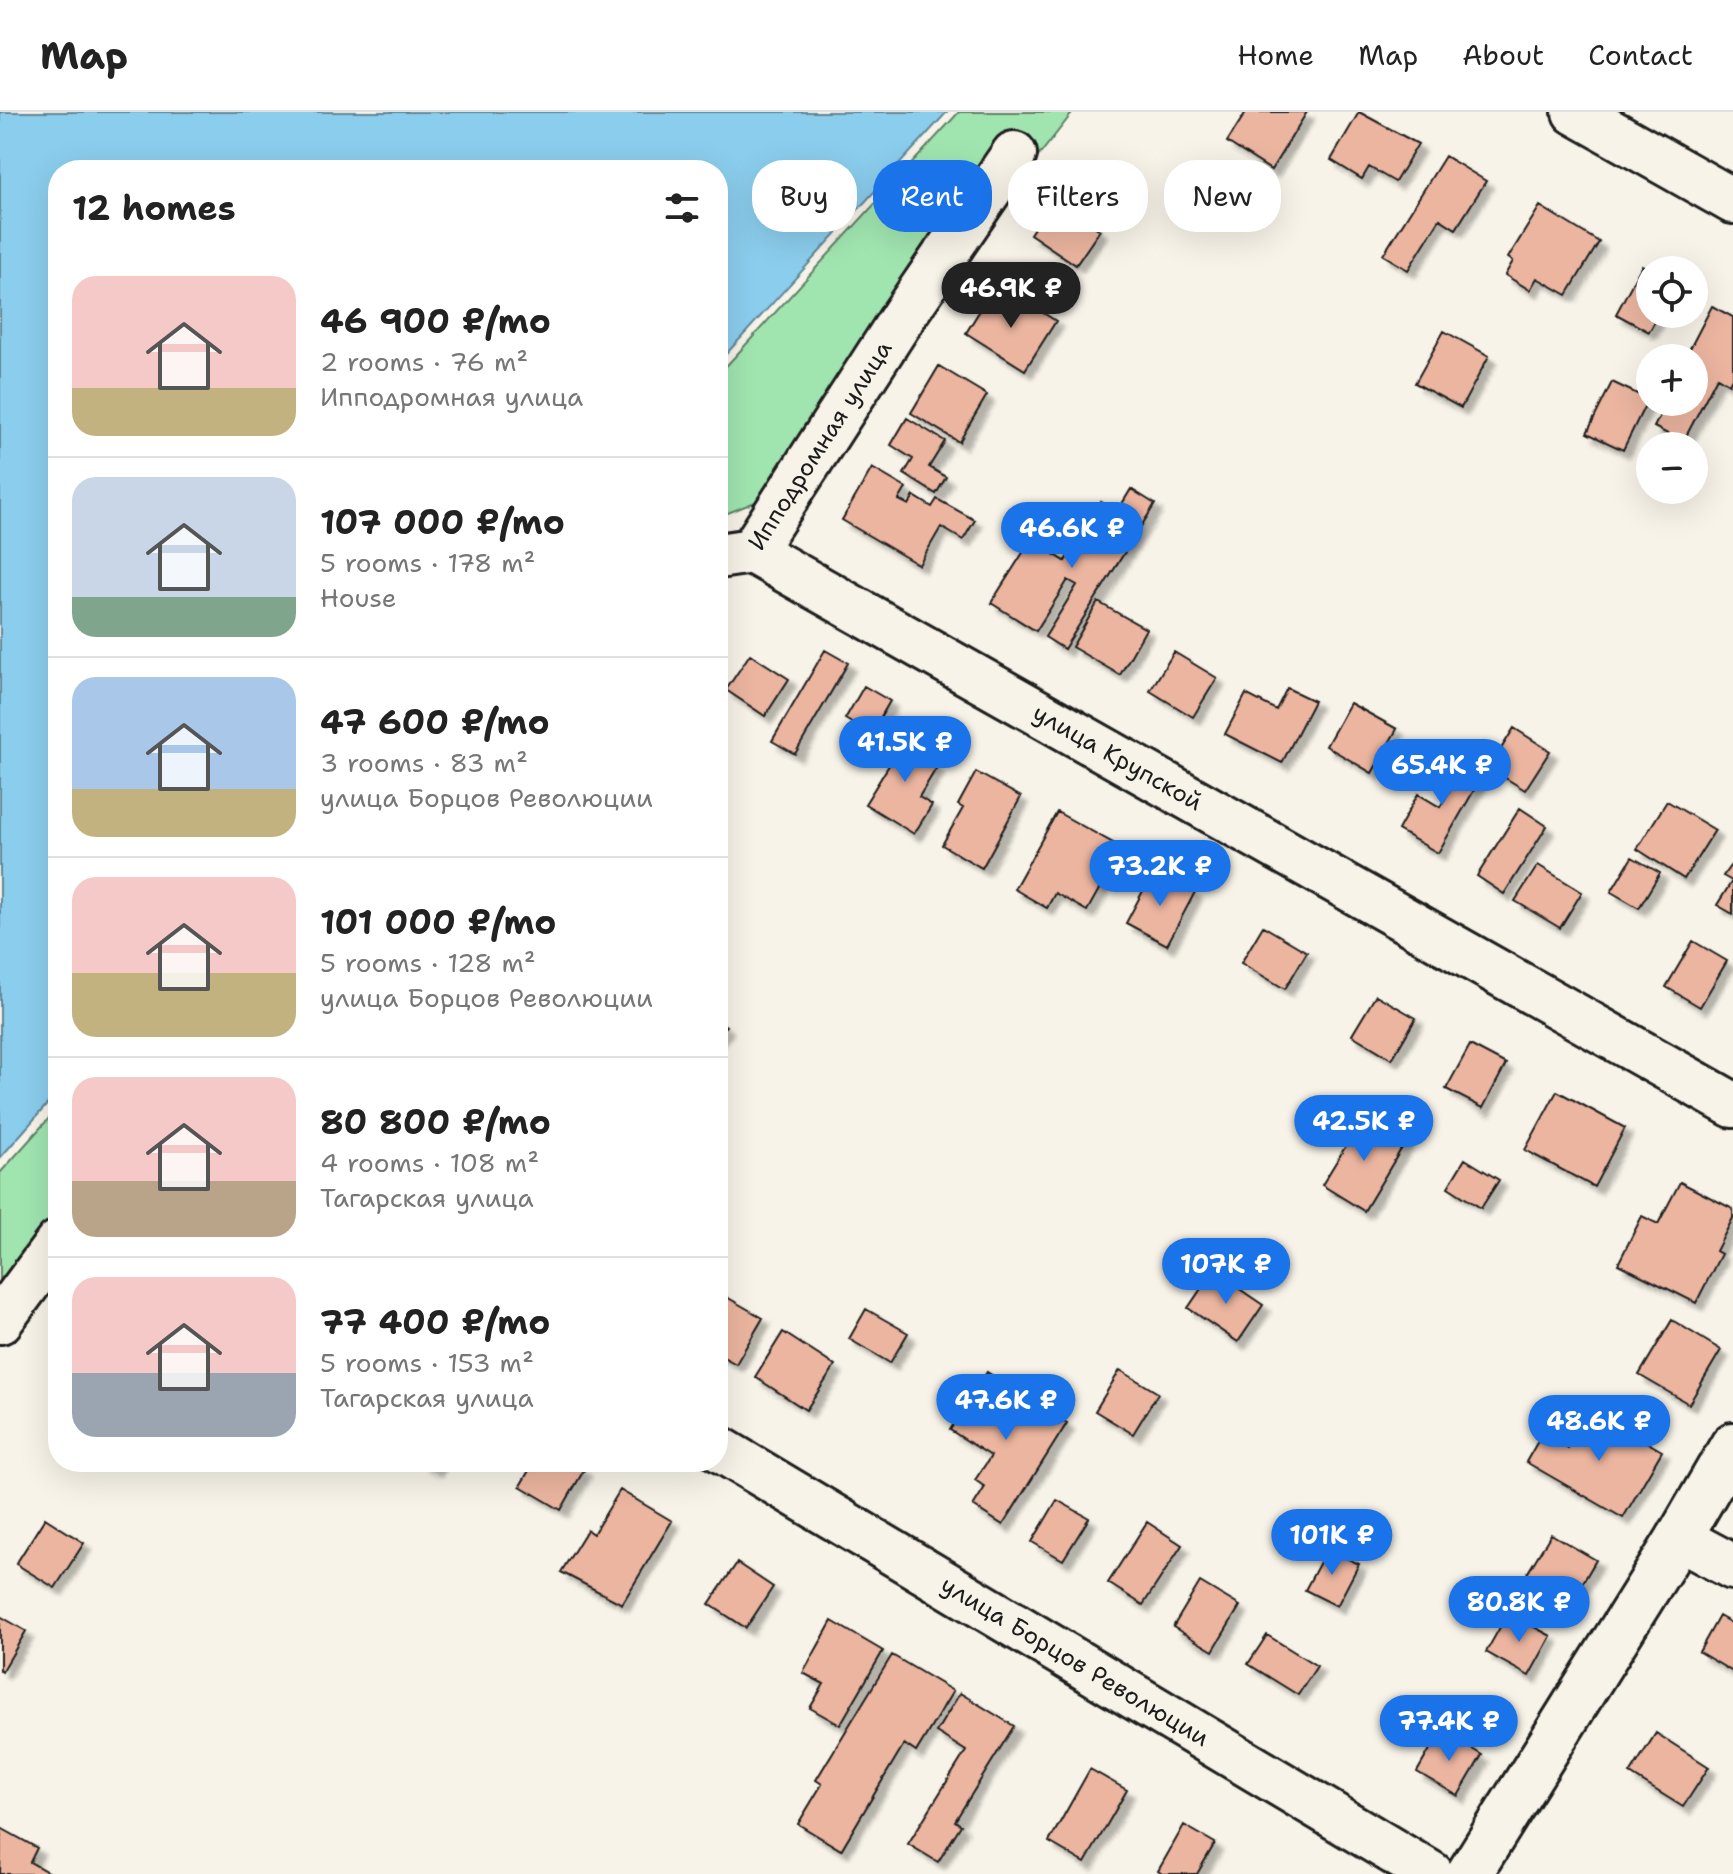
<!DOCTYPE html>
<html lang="en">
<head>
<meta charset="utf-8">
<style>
  body { margin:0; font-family:"Shantell Sans",sans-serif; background:#f6f6f6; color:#222; height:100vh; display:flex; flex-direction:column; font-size:30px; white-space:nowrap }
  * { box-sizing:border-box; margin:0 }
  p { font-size:26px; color:#767676 }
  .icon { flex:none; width:44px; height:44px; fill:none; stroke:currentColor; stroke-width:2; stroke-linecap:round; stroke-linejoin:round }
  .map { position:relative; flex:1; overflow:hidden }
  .sheet { position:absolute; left:48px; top:48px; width:680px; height:1312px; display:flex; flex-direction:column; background:#fff; border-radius:32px; box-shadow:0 8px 32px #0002 }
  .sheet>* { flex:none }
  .top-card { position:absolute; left:752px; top:48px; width:760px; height:72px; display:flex; gap:16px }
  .tools { position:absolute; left:1636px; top:144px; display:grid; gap:16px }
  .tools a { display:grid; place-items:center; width:72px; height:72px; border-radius:50%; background:#fff; box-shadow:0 8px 32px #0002; font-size:40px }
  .price { position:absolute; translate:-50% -68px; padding:0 18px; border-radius:28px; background:#1a73e8; color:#fff; font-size:26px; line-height:52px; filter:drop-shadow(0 2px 4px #0008) }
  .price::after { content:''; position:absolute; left:50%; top:48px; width:24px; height:18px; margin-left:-12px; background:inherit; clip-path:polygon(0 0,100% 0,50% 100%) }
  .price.selected { background:#222; color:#fff }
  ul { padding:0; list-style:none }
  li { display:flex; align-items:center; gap:24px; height:200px; padding:0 24px }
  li+li { border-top:2px solid #e0e0e0 }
  li span { display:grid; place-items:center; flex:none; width:224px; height:160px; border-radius:24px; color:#555 }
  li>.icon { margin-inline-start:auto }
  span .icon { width:96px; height:96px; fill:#fffc; stroke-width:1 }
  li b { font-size:34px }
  h2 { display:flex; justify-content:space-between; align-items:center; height:96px; padding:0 24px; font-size:34px }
  .pill { padding:0 28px; border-radius:32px; background:#fff; box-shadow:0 8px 32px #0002; font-size:28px; line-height:72px }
  .pill.selected { background:#1a73e8; color:#fff }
  header { display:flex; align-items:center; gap:48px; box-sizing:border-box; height:112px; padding:0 40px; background:#fff; border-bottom:2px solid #e0e0e0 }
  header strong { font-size:38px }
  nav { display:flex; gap:44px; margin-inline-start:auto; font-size:28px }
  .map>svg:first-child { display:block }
</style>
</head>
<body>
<header>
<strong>Map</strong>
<nav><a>Home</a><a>Map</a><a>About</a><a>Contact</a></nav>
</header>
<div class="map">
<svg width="1733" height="1762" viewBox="0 0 1733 1762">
  <defs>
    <filter id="shadow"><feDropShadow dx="7" dy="7" stdDeviation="2" flood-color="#0004"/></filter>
  </defs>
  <rect width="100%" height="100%" fill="#f7f3e8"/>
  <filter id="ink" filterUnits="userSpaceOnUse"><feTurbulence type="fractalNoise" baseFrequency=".0125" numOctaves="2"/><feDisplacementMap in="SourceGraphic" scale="16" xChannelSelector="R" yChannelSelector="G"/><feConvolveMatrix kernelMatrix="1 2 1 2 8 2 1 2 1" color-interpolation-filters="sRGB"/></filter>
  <g filter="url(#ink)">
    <!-- green -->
    <path fill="#a0e5b0" stroke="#5e8066" stroke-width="2" d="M959 0H1073L775 382 718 405V263Z
      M58 996V1110L0 1184V1061Z"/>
    <!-- water -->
    <path fill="#8bcded" stroke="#5f8699" stroke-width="2" d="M0 0H947L718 251V58H58V980L0 1046Z"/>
    <!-- building -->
    <path fill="#ebb5a0" stroke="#1c1c1c" stroke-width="2" filter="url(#shadow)" d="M1246 0H1307L1271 58 1227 30Z
      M1359 0 1418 32 1395 70 1369 55 1362 67 1331 48Z
      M1445 44 1486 69 1456 117 1440 107 1408 158 1383 143Z
      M1053 87 1100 118 1076 153 1030 122Z
      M1540 94 1599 130 1567 183 1537 166 1530 178 1505 163 1513 149 1508 146Z
      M1642 153 1651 158 1650 202H1659L1649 220 1616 202Z
      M990 182 1019 200 1026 190 1056 209 1025 258 966 221Z
      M1712 194 1733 205V264L1729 272 1717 265 1683 330 1654 315 1667 290H1694V246H1685Z
      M1444 219 1489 244 1461 296 1415 271Z
      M939 254 987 283 959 330 911 301Z
      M1612 270 1648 287 1623 338 1587 321Z
      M907 306 945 329 929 355 946 365 936 382 904 362 913 347 891 333Z
      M872 356 906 376 899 388 909 393 914 384 932 395 937 387 975 408 963 428 941 415 919 453 842 408Z
      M1131 377 1155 392 1064 537 1045 525 1077 473 1068 468 1036 519 991 491 1031 428 1065 449 1101 390 1117 400Z
      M1098 490 1146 517 1120 563 1072 535Z
      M825 538 848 551 795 642 772 629Z
      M1174 540 1217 566 1193 605 1150 579Z
      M750 542 789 567 765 604 726 578Z
      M864 574 890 589 871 622 845 607Z
      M1287 576 1314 589 1282 651 1225 622 1246 582 1276 598Z
      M1350 591 1397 617 1372 661 1326 634Z
      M912 616 933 628 922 646 937 655 919 685 932 693 914 722 865 692Z
      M1514 616 1550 639 1525 678 1489 656Z
      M1457 643 1485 659 1438 741 1398 718 1418 682 1440 695 1452 674 1442 669Z
      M976 660 1021 685 982 756 942 733 963 696 958 693Z
      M1667 689 1715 718 1684 767 1637 737Z
      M1520 696 1547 714 1504 782 1477 764Z
      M1057 700 1122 736 1087 799 1055 781 1047 796 1014 777Z
      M1632 745 1660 761 1639 796 1611 780Z
      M1538 753 1582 780 1560 816 1515 789Z
      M1730 754 1733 756V802L1717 793 1732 769 1723 764Z
      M1154 758 1195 780 1167 833 1126 811Z
      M1263 814 1307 840 1285 877 1241 851Z
      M1693 829 1727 849 1700 895 1666 875Z
      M1376 883 1416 906 1392 947 1352 923Z
      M718 908 726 914 718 926Z
      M1470 933 1506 952 1483 996 1446 977Z
      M1557 979 1625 1016 1594 1075 1525 1038Z
      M1364 1004 1406 1029 1364 1099 1322 1073Z
      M1465 1047 1499 1068 1481 1096 1448 1075Z
      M1680 1070 1733 1097V1106L1716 1139 1721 1142 1696 1191 1618 1152 1642 1104 1658 1112Z
      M1213 1159 1263 1193 1238 1230 1188 1196Z
      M718 1180 763 1206 736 1252 718 1242Z
      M866 1197 908 1221 890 1251 849 1227Z
      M1672 1208 1721 1238 1689 1292 1639 1263Z
      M783 1220 835 1254 806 1298 755 1265Z
      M1120 1258 1158 1281 1133 1322 1095 1299Z
      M987 1260 1067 1311 1003 1413 973 1394 985 1375 975 1368 991 1344 950 1318Z
      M1590 1298 1662 1339 1623 1406 1526 1350 1542 1322 1568 1336Z
      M421 1350H439L435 1357Z
      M534 1350H571L584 1358 561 1398 520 1374Z
      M620 1378 672 1409 622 1492 561 1460 587 1418 593 1422Z
      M1057 1388 1089 1406 1063 1448 1032 1430Z
      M45 1406 84 1431 55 1476 16 1452Z
      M1147 1410 1182 1433 1143 1493 1108 1471Z
      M1551 1422 1596 1448 1572 1489 1527 1462Z
      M1327 1437 1359 1452 1337 1494 1305 1478Z
      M737 1451 773 1475 746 1516 709 1492Z
      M1200 1470 1240 1494 1213 1539 1173 1515Z
      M1508 1501 1551 1524 1529 1564 1486 1540Z
      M0 1504 26 1519 2 1560 0 1558Z
      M1719 1504 1733 1512V1560L1699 1540Z
      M832 1509 883 1539 840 1613 810 1596 824 1572 803 1561Z
      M1267 1523 1317 1554 1298 1583 1248 1552Z
      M892 1543 953 1579 916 1640 904 1632 841 1738 798 1712 822 1672 816 1668Z
      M960 1581 1014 1614 955 1709 961 1713 938 1750 908 1732 966 1639 936 1620Z
      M1441 1618 1482 1643 1458 1684 1417 1660Z
      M1656 1621 1709 1655 1683 1695 1630 1662Z
      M1090 1657 1127 1678 1085 1751 1049 1730Z
      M1184 1713 1215 1731 1197 1762H1162L1158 1759Z
      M1 1716 37 1736 30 1750 51 1762H0Z"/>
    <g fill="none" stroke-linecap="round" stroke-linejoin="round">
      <defs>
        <g id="minor">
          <path d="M1575 0 1733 89"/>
          <path id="s1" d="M752 439 1733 993"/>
          <path id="s2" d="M718 444 752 439 906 200 1014 42"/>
          <path d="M0 1209 58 1131"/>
          <path id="s3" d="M718 1336 1431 1762"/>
          <path d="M1679 1426 1733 1455"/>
          <path d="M1469 1762 1679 1426 1733 1333"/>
        </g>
      </defs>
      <!-- minor casing -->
      <use href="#minor" stroke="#1c1c1c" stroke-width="50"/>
      <!-- minor -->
      <use href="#minor" stroke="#f7f3e8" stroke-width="44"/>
    </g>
  </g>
  <g text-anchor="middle" stroke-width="6" stroke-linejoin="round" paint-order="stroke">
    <!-- street labels -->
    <g font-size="24" fill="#1c1c1c" stroke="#f7f3e8">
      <text dy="8" stroke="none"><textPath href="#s2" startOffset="160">Ипподромная улица</textPath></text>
      <text dy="8" stroke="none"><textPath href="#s1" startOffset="420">улица Крупской</textPath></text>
      <text dy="8" stroke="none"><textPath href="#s3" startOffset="416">улица Борцов Революции</textPath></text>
    </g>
  </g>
</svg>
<div class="tools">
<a><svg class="icon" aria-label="locate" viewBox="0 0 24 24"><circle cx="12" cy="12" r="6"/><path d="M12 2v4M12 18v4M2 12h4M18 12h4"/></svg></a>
<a>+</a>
<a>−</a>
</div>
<b class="price selected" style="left:1011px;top:218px">46.9K ₽</b>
<b class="price" style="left:1072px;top:458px">46.6K ₽</b>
<b class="price" style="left:905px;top:672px">41.5K ₽</b>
<b class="price" style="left:1442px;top:695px">65.4K ₽</b>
<b class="price" style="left:1160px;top:796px">73.2K ₽</b>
<b class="price" style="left:1364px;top:1051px">42.5K ₽</b>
<b class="price" style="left:1226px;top:1194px">107K ₽</b>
<b class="price" style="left:1006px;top:1330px">47.6K ₽</b>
<b class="price" style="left:1599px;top:1351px">48.6K ₽</b>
<b class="price" style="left:1332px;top:1465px">101K ₽</b>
<b class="price" style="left:1519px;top:1532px">80.8K ₽</b>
<b class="price" style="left:1449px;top:1651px">77.4K ₽</b>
<div class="top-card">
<a class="pill">Buy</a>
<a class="pill selected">Rent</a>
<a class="pill">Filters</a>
<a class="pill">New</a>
</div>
<section class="sheet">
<h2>12 homes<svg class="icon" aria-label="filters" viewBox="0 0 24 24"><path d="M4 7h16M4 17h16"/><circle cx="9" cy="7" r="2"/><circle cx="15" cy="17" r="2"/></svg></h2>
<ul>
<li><span style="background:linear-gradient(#f6c9c9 70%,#c2b280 0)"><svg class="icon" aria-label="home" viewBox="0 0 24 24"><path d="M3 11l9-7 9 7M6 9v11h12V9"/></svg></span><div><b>46 900 ₽/mo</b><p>2 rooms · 76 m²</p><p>Ипподромная улица</p></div></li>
<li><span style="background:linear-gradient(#c9d6e8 75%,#7fa58c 0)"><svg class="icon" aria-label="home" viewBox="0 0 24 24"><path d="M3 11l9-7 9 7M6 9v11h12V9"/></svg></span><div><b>107 000 ₽/mo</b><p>5 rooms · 178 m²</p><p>House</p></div></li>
<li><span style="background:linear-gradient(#a9c7e8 70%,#c2b280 0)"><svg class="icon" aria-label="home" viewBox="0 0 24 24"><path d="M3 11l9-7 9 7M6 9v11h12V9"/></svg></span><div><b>47 600 ₽/mo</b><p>3 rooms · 83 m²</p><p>улица Борцов Революции</p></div></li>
<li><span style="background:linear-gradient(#f6c9c9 60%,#c2b280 0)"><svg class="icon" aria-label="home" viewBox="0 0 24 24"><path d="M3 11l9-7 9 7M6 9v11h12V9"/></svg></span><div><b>101 000 ₽/mo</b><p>5 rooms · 128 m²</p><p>улица Борцов Революции</p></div></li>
<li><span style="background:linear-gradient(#f6c9c9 65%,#b9a48a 0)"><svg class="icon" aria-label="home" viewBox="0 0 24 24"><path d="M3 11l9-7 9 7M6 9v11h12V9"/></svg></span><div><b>80 800 ₽/mo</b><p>4 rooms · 108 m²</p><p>Тагарская улица</p></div></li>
<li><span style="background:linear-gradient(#f6c9c9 60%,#9aa5b1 0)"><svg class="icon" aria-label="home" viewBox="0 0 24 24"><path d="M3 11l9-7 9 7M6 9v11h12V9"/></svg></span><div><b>77 400 ₽/mo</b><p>5 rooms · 153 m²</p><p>Тагарская улица</p></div></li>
</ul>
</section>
</div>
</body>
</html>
